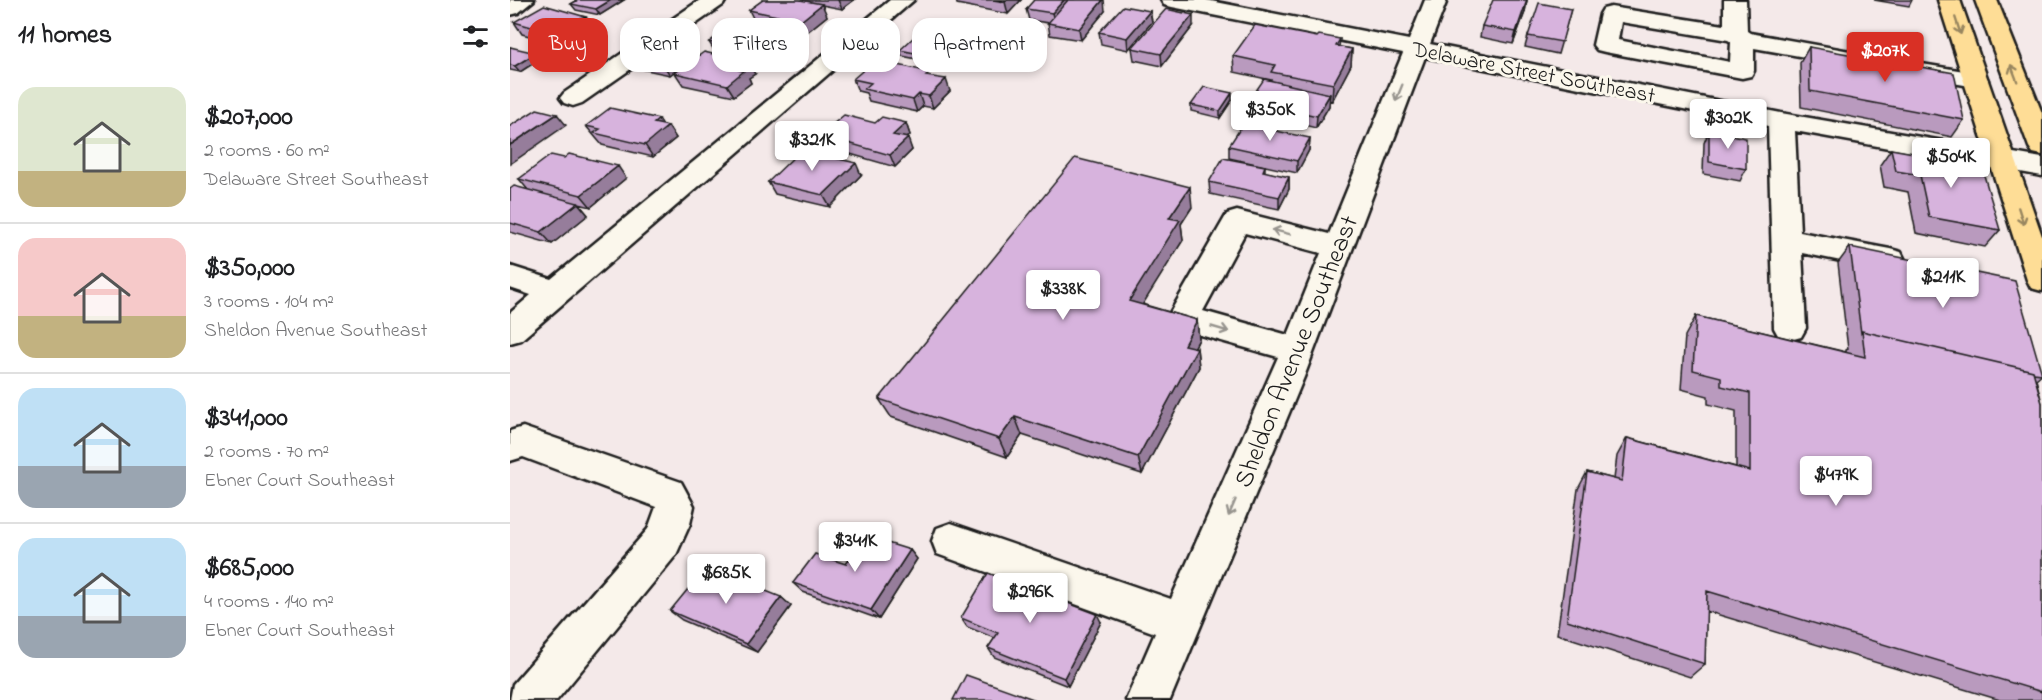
<!DOCTYPE html>
<html lang="en">
<head>
<meta charset="utf-8">
<style>
  body { margin:0; font-family:"Indie Flower",sans-serif; background:#f6f6f6; color:#202124; height:100vh; display:flex; flex-direction:column; font-size:22px; white-space:nowrap }
  * { box-sizing:border-box; margin:0 }
  p { font-size:20px; color:#757577 }
  .icon { flex:none; width:33px; height:33px; fill:none; stroke:currentColor; stroke-width:2; stroke-linecap:round; stroke-linejoin:round }
  .map { position:relative; flex:1; overflow:hidden }
  .details { display:flex; flex-direction:column; background:#fff; width:510px }
  .details>* { flex:none }
  .guide { position:absolute; left:18px; top:18px; width:570px; height:54px; display:flex; gap:12px }
  .price { position:absolute; translate:-50% -51px; padding:0 14px; border-radius:6px; background:#fff; color:#222; font-size:20px; line-height:39px; filter:drop-shadow(0 2px 3px #0008) }
  .price::after { content:''; position:absolute; left:50%; top:36px; width:18px; height:14px; margin-left:-9px; background:inherit; clip-path:polygon(0 0,100% 0,50% 100%) }
  .price.current { background:#d93025; color:#fff }
  ul { padding:0; list-style:none }
  li { display:flex; align-items:center; gap:18px; height:150px; padding:0 18px }
  li+li { border-top:2px solid #e0e0e0 }
  li span { display:grid; place-items:center; flex:none; width:168px; height:120px; border-radius:18px; color:#555 }
  li>.icon { margin-inline-start:auto }
  span .icon { width:72px; height:72px; fill:#fffc; stroke-width:1 }
  li b { font-size:26px }
  h2 { display:flex; justify-content:space-between; align-items:center; height:72px; padding:0 18px; font-size:26px }
  .pill { padding:0 21px; border-radius:18px; background:#fff; box-shadow:0 3px 9px #0003; font-size:21px; line-height:54px }
  .pill.current { background:#d93025; color:#fff }
  main { display:flex; flex:1; min-height:0 }
  .map>svg:first-child { display:block }
</style>
</head>
<body>
<main>
<section class="details">
<h2>11 homes<svg class="icon" aria-label="filters" viewBox="0 0 24 24"><path d="M4 7h16M4 17h16"/><circle cx="9" cy="7" r="2"/><circle cx="15" cy="17" r="2"/></svg></h2>
<ul>
<li><span style="background:linear-gradient(#dfe7d0 70%,#c2b280 0)"><svg class="icon" aria-label="home" viewBox="0 0 24 24"><path d="M3 11l9-7 9 7M6 9v11h12V9"/></svg></span><div><b>$207,000</b><p>2 rooms · 60 m²</p><p>Delaware Street Southeast</p></div></li>
<li><span style="background:linear-gradient(#f6c9c9 65%,#c2b280 0)"><svg class="icon" aria-label="home" viewBox="0 0 24 24"><path d="M3 11l9-7 9 7M6 9v11h12V9"/></svg></span><div><b>$350,000</b><p>3 rooms · 104 m²</p><p>Sheldon Avenue Southeast</p></div></li>
<li><span style="background:linear-gradient(#bfe0f5 65%,#9aa5b1 0)"><svg class="icon" aria-label="home" viewBox="0 0 24 24"><path d="M3 11l9-7 9 7M6 9v11h12V9"/></svg></span><div><b>$341,000</b><p>2 rooms · 70 m²</p><p>Ebner Court Southeast</p></div></li>
<li><span style="background:linear-gradient(#bfe0f5 65%,#9aa5b1 0)"><svg class="icon" aria-label="home" viewBox="0 0 24 24"><path d="M3 11l9-7 9 7M6 9v11h12V9"/></svg></span><div><b>$685,000</b><p>4 rooms · 140 m²</p><p>Ebner Court Southeast</p></div></li>
</ul>
</section>
<div class="map">
<svg width="1532" height="700" viewBox="0 0 1532 700">
  <rect width="100%" height="100%" fill="#f4e9e9"/>
  <filter id="ink" filterUnits="userSpaceOnUse"><feTurbulence type="fractalNoise" baseFrequency=".0167" numOctaves="2"/><feDisplacementMap in="SourceGraphic" scale="12" xChannelSelector="R" yChannelSelector="G"/><feConvolveMatrix kernelMatrix="1 2 1 2 8 2 1 2 1" color-interpolation-filters="sRGB"/></filter>
  <g filter="url(#ink)">
    <g fill="none" stroke-linecap="round" stroke-linejoin="round">
      <defs>
        <path id="minor" d="M0 0H24L8 13 0 15Z
          M190 0H216L213 5 72 103 63 106 54 103 50 98 54 93Z
          M380 0H404L11 340 0 343V313L21 295 0 288V266L41 279Z
          M651 0H696L899 40 915 0H937L920 44 1271 113 1532 158V176L1285 131 1290 232 1380 249 1391 252 1395 260 1391 268 1380 271 1292 253 1296 328 1291 337 1280 340 1269 337 1264 328 1258 126 915 57 794 377 660 700H616L645 633 427 554 422 541 427 528 441 523 661 599 768 357 662 327 657 318 717 214 727 211 819 234 893 53 662 7 654 5ZM735 233 811 253 778 335 693 311Z
          M1214 0H1236L1237 31 1240 33 1340 51 1348 53 1352 58 1348 63 1340 65 1244 48V71L1241 76 1232 78 1095 52 1087 50 1083 45 1090 14 1093 9 1101 7 1214 25ZM1111 22 1218 40 1221 42 1220 62 1108 40Z
          M1400 62 1466 73 1475 75 1478 80 1475 85 1466 87 1391 74 1388 69 1391 64Z
          M13 427 171 482 184 506 180 524 166 555 47 700H0L3 684 138 529 146 507 13 457 0 461V431Z"/>
        <path id="major" d="M1428 0H1450L1532 236V291L1521 288 1517 280Z
          M1465 0H1487L1532 113V155L1523 153 1519 147Z"/>
      </defs>
      <!-- minor casing -->
      <use href="#minor" stroke="#1c1c1c" stroke-width="5"/>
      <!-- major casing -->
      <use href="#major" stroke="#1c1c1c" stroke-width="5"/>
      <!-- minor -->
      <use href="#minor" fill="#fbf7ec" fill-rule="evenodd"/>
      <!-- major -->
      <use href="#major" fill="#fedd96" fill-rule="evenodd"/>
    </g>
    <!-- wall -->
    <path fill="#b99abe" stroke="#1c1c1c" stroke-width="1.5" d="M68 0H114L90 15 66 10 61 4Z
      M253 0H344L332 9 312 5 317 16 297 32 245 22 239 10Z
      M446 0H511L498 14 447 4Z
      M1017 0 1015 12 1003 44 970 37 972 26Z
      M1364 0H1402L1399 6Z
      M516 9 595 11 571 40 540 35 538 23 519 20Z
      M1061 9 1048 54 1015 47 1018 36Z
      M640 11 642 22 618 50 591 44 589 32Z
      M4 22 84 28 79 31 84 38 75 43 67 40 57 46 12 34Z
      M683 26 652 66 624 60 622 48Z
      M807 37 830 39 829 47 842 49 841 65 822 101 819 100V106L806 128 740 112 739 101 761 80 724 72 723 56Z
      M199 42 287 46 263 65 206 53Z
      M0 47 30 59 10 72 0 70Z
      M1299 47 1454 120 1442 137 1291 107 1290 63Z
      M390 50H445L431 64 392 56Z
      M182 58 160 75 127 68 123 62Z
      M165 73 245 74 239 78 241 83 224 96 173 85Z
      M422 77 440 91 423 108 413 106 407 112 359 101 356 93 348 91 343 79Z
      M722 100 710 118 681 111V105Z
      M149 119 153 125 158 126 166 138 143 157 92 145 76 126Z
      M365 123H396L400 135 397 138 402 150 385 167 316 147 310 135Z
      M1199 131 1236 169 1230 181 1193 174 1194 143Z
      M800 138 799 150 787 173 719 158V146Z
      M1381 149 1490 230 1475 247 1406 233 1398 192 1374 187 1370 165Z
      M755 166V172L779 177V189L769 209 700 194 699 182Z
      M351 175 320 207 265 194 258 182Z
      M116 178 81 207 69 204 78 215 42 244 0 232V189L18 190 9 179Z
      M682 207 671 224 673 240 632 304 687 320 689 339 685 348H687L689 367 632 474 512 435 497 457 381 417 369 399Z
      M1340 247 1532 374 1526 379 1532 403V700H1490L1196 611 1195 664 1180 677 1047 634 1068 489 1077 472 1104 479 1107 456 1117 438 1226 467V411L1198 404V396L1171 389 1175 336 1186 316 1336 352V350L1338 349 1328 263Z
      M400 550 407 559 369 619 293 592 283 583 336 564Z
      M271 597 281 606 247 652 172 620 160 611Z
      M451 618 591 622 558 686 484 657 478 648 485 638 457 627Z"/>
    <!-- shaded-wall -->
    <path fill="#967d9b" stroke="#1c1c1c" stroke-width="1.5" d="M101 0H114L90 15 86 9Z
      M328 0H344L332 9Z
      M497 0H511L498 14 495 2Z
      M554 0H564L545 25 542 13Z
      M593 0H594L595 11 571 40 569 29Z
      M1017 0 1015 12 1003 44 1006 32Z
      M312 4 317 16 297 32 291 21Z
      M640 11 642 22 618 50 617 38Z
      M683 15V26L652 66 651 54Z
      M76 17 84 28 79 31 84 38 75 43 67 31 65 23Z
      M59 29 67 40 57 46 49 35Z
      M281 34 287 46 263 65 257 53Z
      M443 44 445 50 431 64 429 58Z
      M842 49 841 65 822 101 823 84Z
      M179 52 182 58 160 75 156 69Z
      M26 53 30 59 10 72 5 66Z
      M238 62 245 74 239 78 241 83 224 96 217 85 229 70Z
      M436 79 440 91 423 108 419 96Z
      M722 93V100L710 118V111Z
      M409 94 413 106 407 112 403 100Z
      M820 94 819 106 806 128 807 116Z
      M47 114 56 125 0 164V145Z
      M149 119 155 129 158 126 166 138 143 157 135 145 144 123Z
      M396 123 400 135 388 147 383 135Z
      M398 138 402 150 385 167 380 155Z
      M800 138 799 150 787 173V161Z
      M346 163 351 175 320 207 313 195Z
      M108 166 116 178 81 207 71 195Z
      M779 177V189L769 209V197Z
      M680 187 682 207 671 224 673 240 623 320 619 301 659 218Z
      M68 203 78 215 42 244 31 232Z
      M687 320 689 339 676 363 674 345Z
      M687 348 689 367 632 474 628 457Z
      M505 417 512 435 497 457 489 439Z
      M400 550 407 559 369 619 361 610Z
      M271 597 281 606 247 652 236 644Z
      M587 614 591 622 558 686 554 678Z"/>
    <!-- building -->
    <path fill="#d7b3dd" stroke="#1c1c1c" stroke-width="1.5" d="M68 0H101L86 9 61 4Z
      M253 0H290L312 4 291 21 239 10Z
      M483 0H497L495 2Z
      M524 0H554L542 13 516 9Z
      M558 0H593L569 29 538 23Z
      M983 0H1017L1006 32 972 26Z
      M1029 3 1061 9 1052 42 1018 36Z
      M34 5 76 17 65 23 76 26 67 31 59 29 49 35 4 22Z
      M613 6 640 11 617 38 589 32Z
      M656 9 683 15 651 54 622 48Z
      M225 23 281 34 257 53 199 42Z
      M745 25 807 37 809 35 830 39 826 46 842 49 823 84 761 72 765 65 723 56Z
      M404 37 443 44 429 58 390 50Z
      M146 45 179 52 156 69 123 62Z
      M0 47 26 53 5 66 0 65Z
      M1299 47 1444 73 1454 120 1300 91Z
      M194 52 238 62 229 70 234 71 217 85 165 73Z
      M365 60 420 72 416 76 436 79 419 96 409 94 403 100 354 89 361 83 343 79Z
      M754 79 820 94 807 116 739 101Z
      M694 87 722 93 710 111 681 105Z
      M100 108 149 119 144 123 158 126 135 145 84 133 90 129 76 126Z
      M27 109 47 114 0 145V126Z
      M334 115 365 123 372 117 396 123 383 135 398 138 380 155 310 135Z
      M733 124 800 138 787 161 719 146Z
      M1199 131 1236 138V169L1199 162Z
      M1381 149 1471 165 1490 230 1419 217 1410 175 1386 171Z
      M291 150 346 163 313 195 258 182Z
      M59 154 108 166 71 195 9 179 41 155 54 158Z
      M565 158 680 187 659 218 670 220 619 301 687 320 674 345 687 348 628 457 505 417 489 439 369 399Z
      M713 158 755 166 753 171 779 177 769 197 699 182Z
      M4 186 68 203 31 232 0 223V189Z
      M1340 247 1505 281 1532 374 1524 373 1523 371 1352 331 1351 333Z
      M1186 316 1355 357 1352 331 1523 371 1532 403V692L1197 591 1195 664 1057 620 1077 472 1112 481 1117 438 1240 471V393L1211 386V377L1183 370Z
      M355 536 400 550 361 610 283 583 305 554 336 564Z
      M196 567 271 597 236 644 160 611Z
      M478 573 587 614 554 678 478 648 488 633 451 618Z
      M456 675 526 700H443Z"/>
    <!-- one-way arrows -->
    <defs><path id="oneway-shaft" d="M-6 0H5M1.5-3L5.5 0L1.5 3" fill="none" stroke-width="1.6" stroke-linecap="round" stroke-linejoin="round" transform="scale(1.5)"/></defs>
    <g stroke="#98865f">
      <use href="#oneway-shaft" transform="translate(1448 26) rotate(72)"/>
      <use href="#oneway-shaft" transform="translate(1504 73) rotate(-111)"/>
      <use href="#oneway-shaft" transform="translate(1511 216) rotate(72)"/>
    </g>
    <g stroke="#97948e">
      <use href="#oneway-shaft" transform="translate(889 93) rotate(112)"/>
      <use href="#oneway-shaft" transform="translate(771 232) rotate(-166)"/>
      <use href="#oneway-shaft" transform="translate(710 329) rotate(16)"/>
      <use href="#oneway-shaft" transform="translate(722 508) rotate(113)"/>
    </g>
  </g>
  <g text-anchor="middle" stroke-width="6" stroke-linejoin="round" paint-order="stroke">
    <!-- far-street labels -->
    <g font-size="22" fill="#1c1c1c" stroke="#fbf7ec">
      <text transform="translate(1024 71) rotate(11)" y="8">Delaware Street Southeast</text>
    </g>
    <!-- street labels -->
    <g font-size="26" fill="#1c1c1c" stroke="#fbf7ec">
      <text transform="translate(785 351) rotate(-68)" y="9">Sheldon Avenue Southeast</text>
    </g>
  </g>
</svg>
<b class="price current" style="left:1375px;top:83px">$207K</b>
<b class="price" style="left:760px;top:142px">$350K</b>
<b class="price" style="left:1218px;top:150px">$302K</b>
<b class="price" style="left:302px;top:172px">$321K</b>
<b class="price" style="left:1441px;top:189px">$504K</b>
<b class="price" style="left:1433px;top:309px">$211K</b>
<b class="price" style="left:553px;top:321px">$338K</b>
<b class="price" style="left:1326px;top:507px">$479K</b>
<b class="price" style="left:345px;top:573px">$341K</b>
<b class="price" style="left:216px;top:605px">$685K</b>
<b class="price" style="left:520px;top:624px">$296K</b>
<div class="guide">
<a class="pill current">Buy</a>
<a class="pill">Rent</a>
<a class="pill">Filters</a>
<a class="pill">New</a>
<a class="pill">Apartment</a>
</div>
</div>
</main>
</body>
</html>
